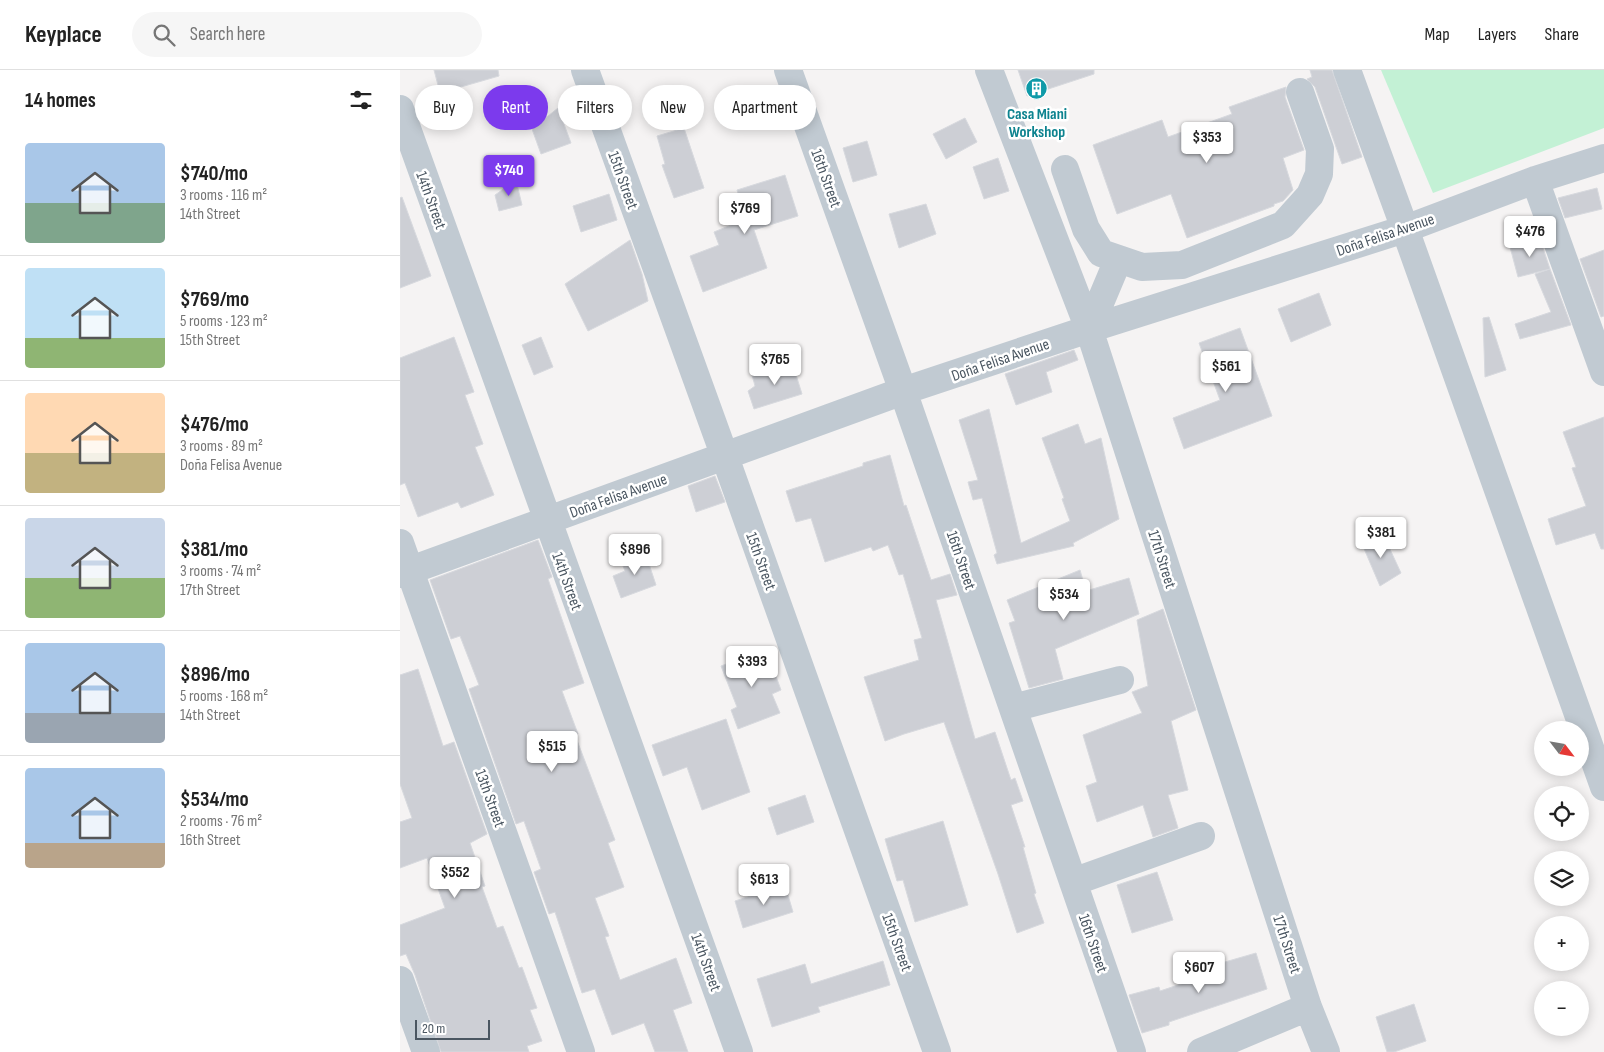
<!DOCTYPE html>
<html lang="en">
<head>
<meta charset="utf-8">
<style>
  body { margin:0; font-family:"Sofia Sans Condensed",sans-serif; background:#f6f6f6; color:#222; height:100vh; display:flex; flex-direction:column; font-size:19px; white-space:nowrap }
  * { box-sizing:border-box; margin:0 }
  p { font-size:16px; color:#767676 }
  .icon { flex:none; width:28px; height:28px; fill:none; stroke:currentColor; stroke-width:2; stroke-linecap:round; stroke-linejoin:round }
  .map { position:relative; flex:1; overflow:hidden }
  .sheet { display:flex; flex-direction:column; background:#fff; width:400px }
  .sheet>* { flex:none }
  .banner { position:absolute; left:15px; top:15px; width:475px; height:45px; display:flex; gap:10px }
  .needle { width:32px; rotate:121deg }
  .controls { position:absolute; left:1134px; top:651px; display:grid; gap:10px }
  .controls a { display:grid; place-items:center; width:55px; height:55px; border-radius:50%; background:#fff; box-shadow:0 2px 12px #0003; font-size:25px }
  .scale { position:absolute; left:15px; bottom:12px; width:75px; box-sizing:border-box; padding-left:5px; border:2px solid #4a5661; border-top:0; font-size:14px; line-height:18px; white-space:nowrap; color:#4a5661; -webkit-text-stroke:4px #fff; paint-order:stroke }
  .price { position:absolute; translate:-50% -42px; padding:0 11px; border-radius:5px; background:#fff; color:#222; font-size:16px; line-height:32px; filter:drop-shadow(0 1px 2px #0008) }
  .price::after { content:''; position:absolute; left:50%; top:30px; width:15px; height:11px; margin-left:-8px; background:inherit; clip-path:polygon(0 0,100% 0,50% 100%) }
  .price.selected { background:#7c3aed; color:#fff }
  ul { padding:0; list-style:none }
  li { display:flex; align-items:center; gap:15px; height:125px; padding:0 25px }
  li+li { border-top:1px solid #e0e0e0 }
  li span { display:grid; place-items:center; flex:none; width:140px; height:100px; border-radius:5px; color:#555 }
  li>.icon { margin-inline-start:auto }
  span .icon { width:60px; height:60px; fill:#fffc; stroke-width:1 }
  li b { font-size:21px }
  h2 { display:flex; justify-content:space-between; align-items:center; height:60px; padding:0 25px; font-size:21px }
  .pill { padding:0 18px; border-radius:22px; background:#fff; box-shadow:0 2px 12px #0003; font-size:18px; line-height:45px }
  .pill.selected { background:#7c3aed; color:#fff }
  header { display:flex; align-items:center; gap:30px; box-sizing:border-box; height:70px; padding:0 25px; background:#fff; border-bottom:1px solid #e0e0e0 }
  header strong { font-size:24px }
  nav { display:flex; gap:28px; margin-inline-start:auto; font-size:18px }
  .search { width:350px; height:45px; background:#f6f6f6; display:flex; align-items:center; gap:12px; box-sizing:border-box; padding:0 18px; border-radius:28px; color:#767676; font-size:19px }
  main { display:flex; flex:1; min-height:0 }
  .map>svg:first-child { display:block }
</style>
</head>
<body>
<header>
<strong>Keyplace</strong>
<div class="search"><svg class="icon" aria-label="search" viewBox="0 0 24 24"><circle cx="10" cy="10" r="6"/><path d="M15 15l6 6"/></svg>Search here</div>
<nav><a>Map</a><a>Layers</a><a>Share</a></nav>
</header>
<main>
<section class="sheet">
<h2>14 homes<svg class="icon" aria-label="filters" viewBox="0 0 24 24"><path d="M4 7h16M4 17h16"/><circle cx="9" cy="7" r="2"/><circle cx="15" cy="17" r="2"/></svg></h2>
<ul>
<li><span style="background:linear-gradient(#a9c7e8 60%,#7fa58c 0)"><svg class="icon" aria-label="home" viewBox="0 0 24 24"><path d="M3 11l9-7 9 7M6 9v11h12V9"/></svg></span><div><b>$740/mo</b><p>3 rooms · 116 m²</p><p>14th Street</p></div></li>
<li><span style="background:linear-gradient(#bfe0f5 70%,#8fb573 0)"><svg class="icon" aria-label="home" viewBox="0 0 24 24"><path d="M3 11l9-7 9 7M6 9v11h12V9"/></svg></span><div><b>$769/mo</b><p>5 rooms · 123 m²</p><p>15th Street</p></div></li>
<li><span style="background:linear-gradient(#ffd9b3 60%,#c2b280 0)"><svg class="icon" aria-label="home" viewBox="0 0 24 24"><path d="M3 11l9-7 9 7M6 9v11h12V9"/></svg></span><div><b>$476/mo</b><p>3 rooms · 89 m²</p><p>Doña Felisa Avenue</p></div></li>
<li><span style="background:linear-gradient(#c9d6e8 60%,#8fb573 0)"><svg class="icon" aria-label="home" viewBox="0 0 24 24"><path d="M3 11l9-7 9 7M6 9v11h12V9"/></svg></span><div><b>$381/mo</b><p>3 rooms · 74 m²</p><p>17th Street</p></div></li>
<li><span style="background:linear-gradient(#a9c7e8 70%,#9aa5b1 0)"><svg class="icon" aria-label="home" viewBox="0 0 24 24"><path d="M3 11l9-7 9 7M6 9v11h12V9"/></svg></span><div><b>$896/mo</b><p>5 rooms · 168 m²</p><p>14th Street</p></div></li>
<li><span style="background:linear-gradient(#a9c7e8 75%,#b9a48a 0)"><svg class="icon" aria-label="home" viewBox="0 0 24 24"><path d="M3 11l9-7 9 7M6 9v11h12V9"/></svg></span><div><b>$534/mo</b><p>2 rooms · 76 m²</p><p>16th Street</p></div></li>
</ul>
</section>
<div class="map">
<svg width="1204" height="982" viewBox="0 0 1204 982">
  <rect width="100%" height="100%" fill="#f5f3f3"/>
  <!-- green -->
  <path fill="#c3f1d5" d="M981 0H1204V58L1033 123Z"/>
  <!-- building -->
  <path fill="#cdcfd5" stroke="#d7d9de" d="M34 0H98L99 6 40 23Z
    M618 0H694V4L627 26Z
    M910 0H932L962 87 942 94 915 17 907 9 912 7Z
    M886 17 885 27 904 80 883 88 893 120 883 131 874 134V136L787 168 771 124 717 144 693 75 762 50 768 67 832 44 829 37Z
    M158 38 171 73 141 84 132 59Z
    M565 48 577 72 546 89 533 64Z
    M284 58 304 118 274 128 262 95 265 94 257 66Z
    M467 71 477 105 453 112 443 78Z
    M598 88 609 121 584 129 573 97Z
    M385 105 398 146 354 160 367 198 303 222 290 186 319 175 314 162 346 149 337 120Z
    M116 110 122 135 99 141 95 125Z
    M1197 118 1202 139 1165 148 1158 128Z
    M209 124 217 150 181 162 173 136Z
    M2 127 31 206 0 218V128Z
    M526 134 536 164 499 178 489 144Z
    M1140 169 1150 199 1118 207 1110 177Z
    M230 170 242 204 248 231 188 261 165 214Z
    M1204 180V246L1201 247 1180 189Z
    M1150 199 1171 255 1120 269 1115 254 1151 242 1135 204Z
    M919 223 931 255 891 272 878 239Z
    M1089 247 1106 300 1085 307 1083 248Z
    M840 258 872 346 784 379 773 348 820 330 799 273Z
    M54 267 74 322 65 325 83 374 75 377 94 425 61 438 58 432 18 447 5 413 0 415V288Z
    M141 267 153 297 134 305 122 275Z
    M674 280 678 290 646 302 652 322 616 335 605 304Z
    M392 292 402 324 354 339 348 321 355 316 352 305Z
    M589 339 621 473 670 451 662 429 664 428 642 368 678 354 685 374 701 368 719 449 673 473 674 476 597 494 594 485 597 483 582 428 573 430 568 412 578 410 559 350Z
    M1204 347V479H1201L1195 463 1156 475 1148 449 1186 436 1172 398 1176 397 1163 362Z
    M490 385 504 436 506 435 531 510 550 504 557 525 536 530 575 669 595 662 611 710 615 708 623 731 611 735 625 777H623L636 823 634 824 644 853 617 863 598 804 544 652 504 664 485 671 464 607 519 590 514 570 522 568 503 504 499 505 488 475 473 481 471 477 425 492 411 448 396 452 386 421 463 396V393Z
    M315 406 325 432 296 442 288 416Z
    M982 462 1001 503 980 516 962 474Z
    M138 470 152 507 148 509 184 613 162 621 178 664 175 665 215 770 208 773 224 817 195 828 209 866 205 867 220 910 276 888 292 933 273 940 288 982H255L244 953 212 965 195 919 182 923 155 842 149 844 134 802 141 799 124 751 116 754 69 619 79 615 60 566 51 569 30 510Z
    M245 482 256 515 221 528 213 506 225 501 221 491Z
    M680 500 686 521 729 508 739 544 655 579 663 609 629 618 609 553 615 551 607 530Z
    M763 539 796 640 771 651 788 720 768 725 778 758 753 767 743 735 697 752 686 716 697 712 683 665 742 643 732 622 748 616 737 550Z
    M366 579 381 620 372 624 380 643 338 659 331 640 337 637 321 596Z
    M18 599 43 676 54 672 87 764 70 773 85 816 82 817 97 858 103 856 119 898 122 897 137 938 130 940 142 971 127 976 129 982H41L15 905 6 884 0 886V855L45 838 27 788 0 798V752L12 748 0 714V605Z
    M326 649 350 722 302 740 287 697 263 706 252 675Z
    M405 725 414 752 377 765 368 738Z
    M543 751 568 835 515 852 503 810 497 811 485 769Z
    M757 802 773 850 732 863 717 815Z
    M385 815 393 842 343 858 335 831Z
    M856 883 867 919 769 952V955L742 963 729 925 759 917 760 921 820 901 818 894Z
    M483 891 490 915 418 937 420 942 372 957 357 909 405 894 411 914Z
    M1014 934 1026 971 994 982H987L976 947Z"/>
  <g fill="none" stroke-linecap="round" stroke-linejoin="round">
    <!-- minor -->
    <path stroke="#c1cad2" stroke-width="28" d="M185 0 325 387 537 982
      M388 0 503 321 732 982
      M589 0 689 259 908 937 926 982
      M947 0 1005 159 1204 717
      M0 39 339 982
      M665 99 686 159 701 183 742 197 782 195 883 155 910 125 919 104 920 79 900 22
      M1135 110 1204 302
      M689 259 718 190
      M0 473 181 982
      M0 504 503 321 689 259 1005 159 1135 110 1204 88
      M613 638 720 610
      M673 812 801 766
      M0 910 26 982
      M801 982 908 937"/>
  </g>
  <!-- icons -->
  <defs>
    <symbol id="building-disc" viewBox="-11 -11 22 22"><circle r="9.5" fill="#0f9aa8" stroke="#fff"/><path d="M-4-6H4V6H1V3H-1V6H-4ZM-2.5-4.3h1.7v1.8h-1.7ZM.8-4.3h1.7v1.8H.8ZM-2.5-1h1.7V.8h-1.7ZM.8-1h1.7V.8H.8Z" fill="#fff"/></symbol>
  </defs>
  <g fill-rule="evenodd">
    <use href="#building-disc" x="624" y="6" width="25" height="25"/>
  </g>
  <g text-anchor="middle" stroke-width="5" stroke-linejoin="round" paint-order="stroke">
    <!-- culture labels -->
    <g font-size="16" font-weight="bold" fill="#0d838f" stroke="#fff">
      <text x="637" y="49">Casa Miani<tspan x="637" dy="18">Workshop</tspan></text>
    </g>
    <!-- street labels -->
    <g font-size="16" fill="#4a5661" stroke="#fff">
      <text transform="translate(427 108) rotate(70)" y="6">16th Street</text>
      <text transform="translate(224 110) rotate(70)" y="6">15th Street</text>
      <text transform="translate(32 130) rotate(70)" y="6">14th Street</text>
      <text transform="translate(985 164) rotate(-19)" y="6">Doña Felisa Avenue</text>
      <text transform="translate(600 289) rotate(-19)" y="6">Doña Felisa Avenue</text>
      <text transform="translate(218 425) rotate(-20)" y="6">Doña Felisa Avenue</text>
      <text transform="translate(763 489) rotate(72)" y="6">17th Street</text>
      <text transform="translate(562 490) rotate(71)" y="6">16th Street</text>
      <text transform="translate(362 491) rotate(70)" y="6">15th Street</text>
      <text transform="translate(168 511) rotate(70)" y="6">14th Street</text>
      <text transform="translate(91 728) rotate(70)" y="6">13th Street</text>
      <text transform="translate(498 872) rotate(70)" y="6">15th Street</text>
      <text transform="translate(694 873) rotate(71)" y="6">16th Street</text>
      <text transform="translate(888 874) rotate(72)" y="6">17th Street</text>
      <text transform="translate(307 892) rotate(70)" y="6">14th Street</text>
    </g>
  </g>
</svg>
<div class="controls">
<a><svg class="needle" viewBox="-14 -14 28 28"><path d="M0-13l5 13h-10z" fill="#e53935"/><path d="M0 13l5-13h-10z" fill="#767676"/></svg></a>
<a><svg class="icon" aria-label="locate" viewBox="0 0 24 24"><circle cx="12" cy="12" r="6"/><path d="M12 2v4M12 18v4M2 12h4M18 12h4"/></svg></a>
<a><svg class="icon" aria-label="layers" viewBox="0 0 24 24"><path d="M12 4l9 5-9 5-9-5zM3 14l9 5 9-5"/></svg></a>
<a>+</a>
<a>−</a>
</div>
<div class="scale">20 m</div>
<b class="price" style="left:807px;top:94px">$353</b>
<b class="price selected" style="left:109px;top:127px">$740</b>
<b class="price" style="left:345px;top:165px">$769</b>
<b class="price" style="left:1130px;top:188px">$476</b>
<b class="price" style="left:375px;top:316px">$765</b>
<b class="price" style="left:826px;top:323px">$561</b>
<b class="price" style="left:981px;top:489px">$381</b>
<b class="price" style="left:235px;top:506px">$896</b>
<b class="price" style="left:664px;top:551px">$534</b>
<b class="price" style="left:352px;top:618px">$393</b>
<b class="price" style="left:152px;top:703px">$515</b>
<b class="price" style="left:55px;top:829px">$552</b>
<b class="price" style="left:364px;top:836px">$613</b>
<b class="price" style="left:799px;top:924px">$607</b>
<div class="banner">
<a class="pill">Buy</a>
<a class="pill selected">Rent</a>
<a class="pill">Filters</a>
<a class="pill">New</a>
<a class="pill">Apartment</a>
</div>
</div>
</main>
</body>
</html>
